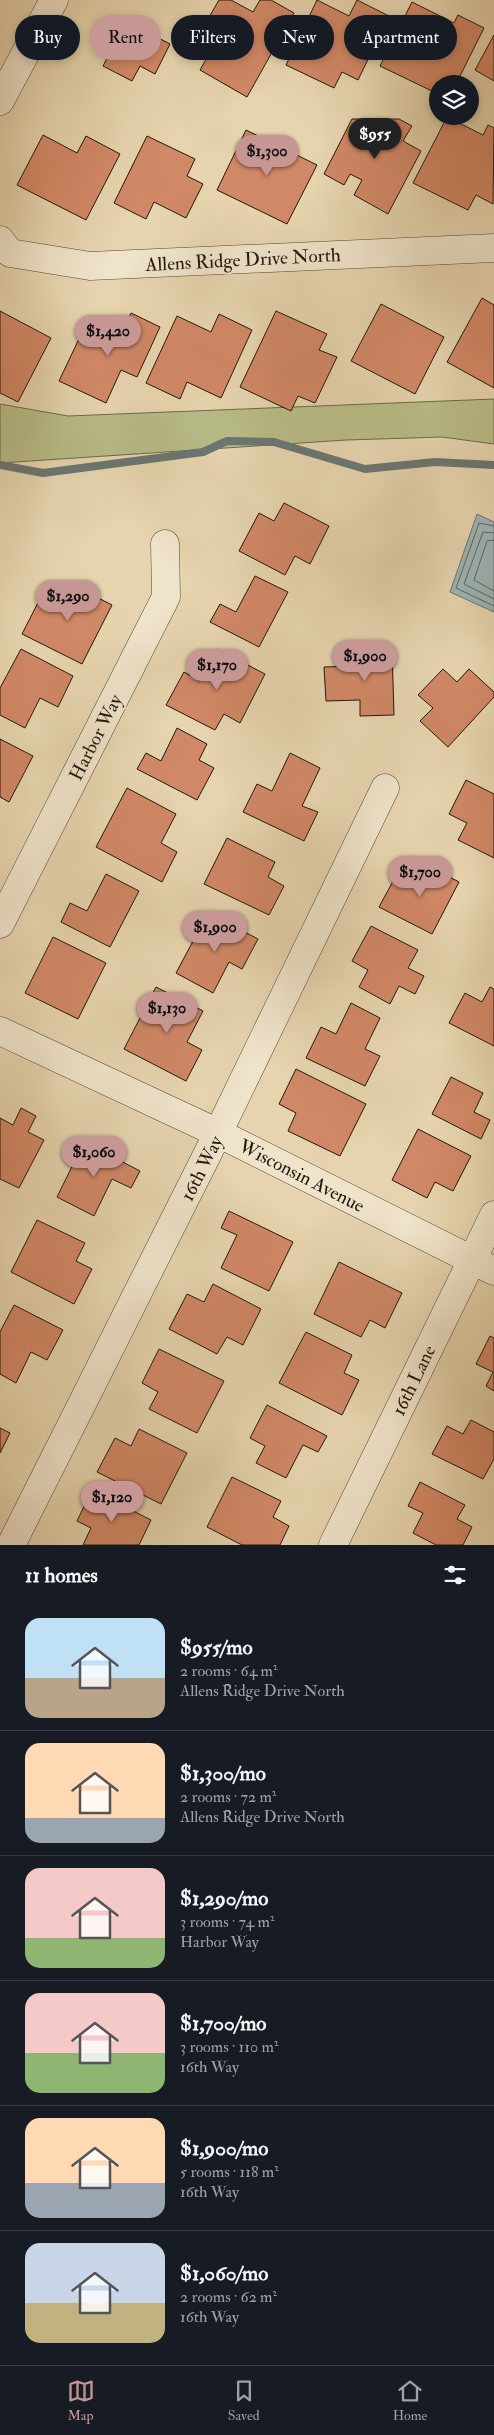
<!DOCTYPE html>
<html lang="en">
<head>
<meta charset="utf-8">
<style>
  body { margin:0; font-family:"IM FELL Double Pica",serif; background:#20242c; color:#f1f3f6; height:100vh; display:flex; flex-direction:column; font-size:19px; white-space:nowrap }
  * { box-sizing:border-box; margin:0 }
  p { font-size:16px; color:#9ea1a6 }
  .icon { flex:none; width:28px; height:28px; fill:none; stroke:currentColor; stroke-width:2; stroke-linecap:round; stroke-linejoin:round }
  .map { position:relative; height:1545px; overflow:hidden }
  .drawer { display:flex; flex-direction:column; background:#171b24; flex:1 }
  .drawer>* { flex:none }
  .hud { position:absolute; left:15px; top:15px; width:465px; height:45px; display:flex; gap:10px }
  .buttons { position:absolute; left:429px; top:75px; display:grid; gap:10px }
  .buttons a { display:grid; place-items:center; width:50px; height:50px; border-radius:50%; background:#171b24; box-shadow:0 2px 8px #0003; font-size:25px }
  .price { position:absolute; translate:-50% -42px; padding:0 11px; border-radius:18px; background:#c59692; color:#111; font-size:16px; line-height:32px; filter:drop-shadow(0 1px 2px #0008) }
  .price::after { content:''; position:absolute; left:50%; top:30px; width:15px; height:11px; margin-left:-8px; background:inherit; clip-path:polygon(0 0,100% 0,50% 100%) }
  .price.active { background:#222; color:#fff }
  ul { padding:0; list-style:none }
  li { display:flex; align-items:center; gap:15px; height:125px; padding:0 25px }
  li+li { border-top:1px solid #363941 }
  li span { display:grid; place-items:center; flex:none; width:140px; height:100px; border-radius:15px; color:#555 }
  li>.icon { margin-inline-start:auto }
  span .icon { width:60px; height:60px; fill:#fffc; stroke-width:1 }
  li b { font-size:21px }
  h2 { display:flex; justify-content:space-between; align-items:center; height:60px; padding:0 25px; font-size:21px }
  .pill { padding:0 18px; border-radius:22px; background:#171b24; box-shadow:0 2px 8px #0003; font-size:18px; line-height:45px }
  .pill.active { background:#c59692; color:#111 }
  .tabs { display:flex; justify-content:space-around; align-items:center; height:70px; border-top:1px solid #363941; background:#171b24; font-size:14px; color:#9ea1a6 }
  .tabs a { display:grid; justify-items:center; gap:2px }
  .tabs .active { color:#c59692 }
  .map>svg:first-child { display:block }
</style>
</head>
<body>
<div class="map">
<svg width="494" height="1545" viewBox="0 0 494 1545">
  <rect width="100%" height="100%" fill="#e6d4ae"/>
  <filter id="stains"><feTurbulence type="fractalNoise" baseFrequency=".004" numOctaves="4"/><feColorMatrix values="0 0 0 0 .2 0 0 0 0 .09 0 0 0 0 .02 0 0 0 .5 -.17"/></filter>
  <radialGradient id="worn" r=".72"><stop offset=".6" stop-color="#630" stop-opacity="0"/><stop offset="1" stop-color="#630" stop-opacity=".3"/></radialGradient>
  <!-- green -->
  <path fill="#b8bc88" stroke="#6c6a4a" d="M494 399V444L442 437 346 440 0 463V404L68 416Z"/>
  <!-- water -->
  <path fill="#9db5b7" stroke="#6b7673" d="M477 514 494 522V612L450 592Z"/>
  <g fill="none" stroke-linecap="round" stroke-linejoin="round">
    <!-- shore -->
    <path stroke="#5f6662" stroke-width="1" d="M494 526 479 523 456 588 494 606
      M494 533 483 532 464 584 494 599
      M494 540 487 541 474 580 494 591"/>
    <!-- stream -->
    <path stroke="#6b7673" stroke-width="8" d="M0 465 43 473 203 452 227 441 274 442 365 469 435 462 494 465"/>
  </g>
  <!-- building -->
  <path fill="#d18866" stroke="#21180d" d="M219 0H231L253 12 260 0H271L294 13 247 97 200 70 209 54 193 45Z
    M317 0 349 16 357 0 389 16 358 80 342 72 334 88 286 65Z
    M412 2 454 23 458 15 484 28 456 84H438V94L380 66Z
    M126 21 170 44 155 74 140 66 132 81 103 66Z
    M494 35V81L475 70Z
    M447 117 483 135 488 125 494 128 493 204 476 195 468 210 413 183Z
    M352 119H399L412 126 403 141 421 151 388 214 354 195 362 180 350 174 344 185 324 174Z
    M246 130 317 165 287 224 217 190Z
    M43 135 77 153 86 136 120 154 86 220 17 185Z
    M147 136 195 159 187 176 203 184 186 218 154 202 146 219 114 203Z
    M482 298 494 305V388L447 362Z
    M381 304 444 337 415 394 351 361Z
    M0 311 51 338 18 402 0 393Z
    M276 311 327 334 319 350 337 357 315 403 298 396 291 411 240 387Z
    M131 313 160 327 137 377 121 370 106 403 59 381 87 322 120 338Z
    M219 314 252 330 221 398 187 382 180 399 146 383 177 316 211 332Z
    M284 503 329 526 310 564 295 556 285 575 239 551 259 513 274 521Z
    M255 576 288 592 259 647 210 622 220 604 236 612Z
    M67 582 112 605 82 664 22 634 45 589 59 597Z
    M392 648 394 715 360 716V700L326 701 324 667 359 666 358 649Z
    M21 649 73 676 58 707 40 698 25 728 0 715V688Z
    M217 649 265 674 240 723 224 714 215 730 166 705 184 672 200 681Z
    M443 669 457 682 469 669 494 692V697L448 747 420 721 433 708 418 695Z
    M177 728 207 744 199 760 214 768 197 800 137 769 146 753 161 761Z
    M0 739 33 756 9 802 0 797Z
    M290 753 320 768 302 806 318 812 304 841 243 812 257 784 272 791Z
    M466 780 494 794V858L458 840 467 823 449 814Z
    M127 788 176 814 161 843 177 852 162 882 96 847Z
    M227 838 275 862 268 877 284 886 269 915 204 884Z
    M424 863 459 882 432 934 379 907 398 872 415 881Z
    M106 874 139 891 110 947 61 922 70 903 87 911Z
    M208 913 258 939 242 969 229 962 213 993 176 973Z
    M371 926 418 950 408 968 424 976 415 994 399 986 390 1004 359 987 368 970 352 961Z
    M53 937 106 963 78 1019 25 993Z
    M156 987 203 1011 187 1042 202 1050 186 1081 124 1049Z
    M490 987 494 989V1046L449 1023 465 993 482 1002Z
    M351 1003 380 1018 365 1049 380 1056 365 1086 306 1058 321 1027 336 1034Z
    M296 1069 366 1104 340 1156 288 1131 296 1113 279 1104Z
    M451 1077 483 1093 474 1112 490 1120 481 1139 432 1114Z
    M21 1108 36 1116 28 1132 44 1140 19 1188 0 1179V1118L13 1125Z
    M418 1129 471 1156 453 1191 435 1182 427 1198 392 1180Z
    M84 1142 140 1171 131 1188 112 1179 94 1216 57 1197Z
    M229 1211 293 1242 269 1291 221 1268 237 1235 221 1228Z
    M37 1220 85 1243 76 1261 92 1269 74 1304 11 1272Z
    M339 1262 402 1293 385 1328 370 1320 361 1337 314 1314Z
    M213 1284 261 1309 243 1345 227 1337 217 1354 169 1329 187 1294 204 1302Z
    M14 1305 63 1330 47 1360 31 1352 16 1383 0 1374V1332Z
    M306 1332 352 1355 344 1373 359 1380 342 1415 279 1383Z
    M490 1336 494 1338V1391L486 1386 493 1372 476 1364Z
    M159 1349 224 1381 197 1433 149 1409 158 1392 142 1383Z
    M267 1405 327 1436 318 1452 303 1445 286 1478 256 1463 265 1446 250 1438Z
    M471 1420 494 1432V1459L483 1479 432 1454 447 1426 463 1434Z
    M0 1428 10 1433 0 1453Z
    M139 1429 187 1453 161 1504 97 1472 115 1438 131 1446Z
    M232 1477 281 1501 273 1517 289 1526 280 1545H242L207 1527Z
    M420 1482 465 1505 457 1519 472 1527 463 1545H436L413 1533 423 1513 408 1506Z
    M92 1490 151 1520 139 1545H83L91 1528 77 1521Z"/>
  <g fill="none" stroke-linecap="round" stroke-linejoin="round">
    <defs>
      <path id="street" d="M0 101 54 0
        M0 240 10 253 90 266 494 248
        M0 924 166 597 165 544
        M0 1031 218 1133 494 1271
        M11 1545 218 1133 385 788
        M333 1545 494 1215"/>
    </defs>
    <!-- street casing -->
    <use href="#street" stroke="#524735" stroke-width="29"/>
    <!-- street -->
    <use href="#street" stroke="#efe3ca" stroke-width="28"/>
  </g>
  <g text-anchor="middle" stroke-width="4" stroke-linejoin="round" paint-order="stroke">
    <!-- street labels -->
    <g font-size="19" fill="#21180d" stroke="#efe3ca">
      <text transform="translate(243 259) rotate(-3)" y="7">Allens Ridge Drive North</text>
      <text transform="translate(95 737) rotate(-63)" y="7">Harbor Way</text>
      <text transform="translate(201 1168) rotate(-63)" y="7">16th Way</text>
      <text transform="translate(302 1175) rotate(27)" y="7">Wisconsin Avenue</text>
      <text transform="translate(413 1380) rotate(-64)" y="7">16th Lane</text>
    </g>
  </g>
  <rect width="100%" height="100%" filter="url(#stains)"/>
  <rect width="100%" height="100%" fill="url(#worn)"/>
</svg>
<div class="buttons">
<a><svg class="icon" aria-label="layers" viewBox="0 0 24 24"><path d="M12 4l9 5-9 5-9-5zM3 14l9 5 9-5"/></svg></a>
</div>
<b class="price active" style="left:375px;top:160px">$955</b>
<b class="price" style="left:267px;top:177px">$1,300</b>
<b class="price" style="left:108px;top:357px">$1,420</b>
<b class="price" style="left:68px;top:622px">$1,290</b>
<b class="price" style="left:365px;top:682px">$1,900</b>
<b class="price" style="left:217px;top:691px">$1,170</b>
<b class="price" style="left:420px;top:898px">$1,700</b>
<b class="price" style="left:215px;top:953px">$1,900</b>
<b class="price" style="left:167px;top:1034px">$1,130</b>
<b class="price" style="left:94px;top:1178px">$1,060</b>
<b class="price" style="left:112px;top:1523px">$1,120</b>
<div class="hud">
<a class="pill">Buy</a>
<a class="pill active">Rent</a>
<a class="pill">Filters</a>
<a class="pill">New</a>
<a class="pill">Apartment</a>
</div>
</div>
<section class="drawer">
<h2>11 homes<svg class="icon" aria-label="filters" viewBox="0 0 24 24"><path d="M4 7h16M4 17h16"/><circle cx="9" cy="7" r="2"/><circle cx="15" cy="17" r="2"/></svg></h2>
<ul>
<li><span style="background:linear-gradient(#bfe0f5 60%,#b9a48a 0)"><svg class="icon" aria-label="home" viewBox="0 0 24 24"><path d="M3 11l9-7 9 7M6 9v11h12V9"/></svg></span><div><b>$955/mo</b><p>2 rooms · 64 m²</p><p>Allens Ridge Drive North</p></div></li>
<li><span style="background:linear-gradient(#ffd9b3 75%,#9aa5b1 0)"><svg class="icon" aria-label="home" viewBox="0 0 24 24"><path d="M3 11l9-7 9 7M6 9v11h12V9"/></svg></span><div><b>$1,300/mo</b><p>2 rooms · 72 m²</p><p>Allens Ridge Drive North</p></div></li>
<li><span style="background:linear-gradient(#f6c9c9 70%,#8fb573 0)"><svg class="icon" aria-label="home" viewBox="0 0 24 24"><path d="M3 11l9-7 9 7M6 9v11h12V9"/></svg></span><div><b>$1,290/mo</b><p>3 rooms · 74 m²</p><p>Harbor Way</p></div></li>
<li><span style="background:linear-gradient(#f6c9c9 60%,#8fb573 0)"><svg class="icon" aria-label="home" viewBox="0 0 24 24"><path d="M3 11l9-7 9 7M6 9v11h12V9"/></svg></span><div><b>$1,700/mo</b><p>3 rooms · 110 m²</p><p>16th Way</p></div></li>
<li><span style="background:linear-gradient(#ffd9b3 65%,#9aa5b1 0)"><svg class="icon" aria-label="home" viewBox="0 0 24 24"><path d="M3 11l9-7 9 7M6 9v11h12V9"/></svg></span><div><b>$1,900/mo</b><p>5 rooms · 118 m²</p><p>16th Way</p></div></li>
<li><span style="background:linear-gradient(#c9d6e8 60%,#c2b280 0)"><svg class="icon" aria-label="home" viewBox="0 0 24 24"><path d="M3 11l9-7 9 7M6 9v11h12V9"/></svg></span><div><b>$1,060/mo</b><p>2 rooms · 62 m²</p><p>16th Way</p></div></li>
</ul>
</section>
<nav class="tabs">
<a class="active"><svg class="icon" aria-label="map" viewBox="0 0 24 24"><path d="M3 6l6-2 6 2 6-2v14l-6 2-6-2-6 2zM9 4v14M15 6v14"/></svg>Map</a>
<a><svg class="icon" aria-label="saved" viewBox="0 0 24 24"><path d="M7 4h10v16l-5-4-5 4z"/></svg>Saved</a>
<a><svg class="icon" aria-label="home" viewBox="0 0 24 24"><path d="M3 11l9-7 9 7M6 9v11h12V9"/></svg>Home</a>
</nav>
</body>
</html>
